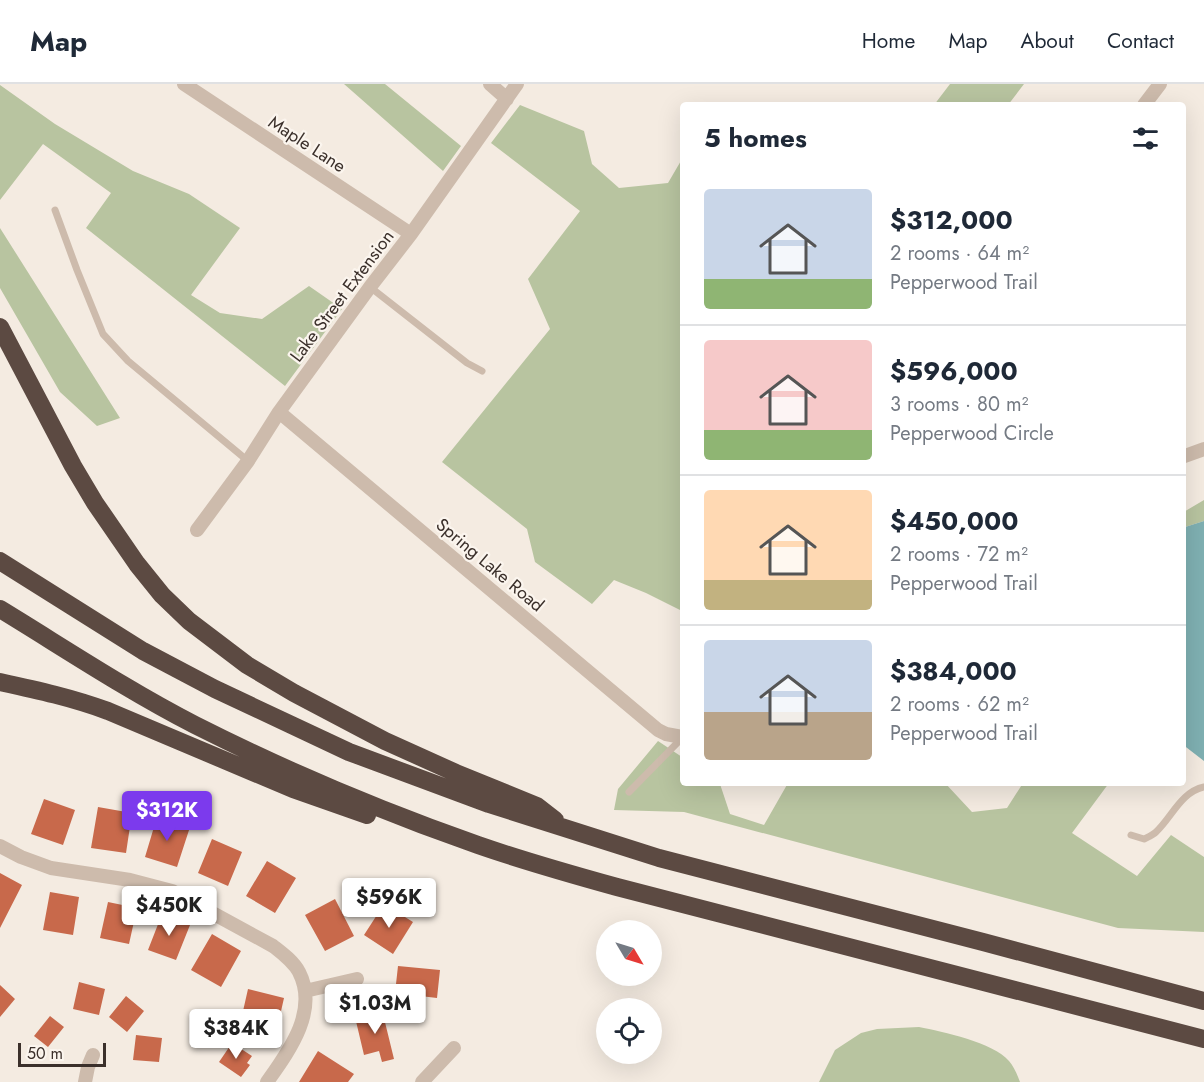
<!DOCTYPE html>
<html lang="en">
<head>
<meta charset="utf-8">
<style>
  body { margin:0; font-family:Jost,sans-serif; background:#f2f2f3; color:#1f2937; height:100vh; display:flex; flex-direction:column; font-size:22px; white-space:nowrap }
  * { box-sizing:border-box; margin:0 }
  p { font-size:20px; color:#747a83 }
  .icon { flex:none; width:33px; height:33px; fill:none; stroke:currentColor; stroke-width:2; stroke-linecap:round; stroke-linejoin:round }
  .map { position:relative; flex:1; overflow:hidden }
  .panel { position:absolute; left:680px; top:18px; width:506px; height:684px; display:flex; flex-direction:column; background:#fff; border-radius:6px; box-shadow:0 6px 24px #0002 }
  .panel>* { flex:none }
  .needle { width:39px; rotate:128deg }
  .fabs { position:absolute; left:596px; top:836px; display:grid; gap:12px }
  .fabs a { display:grid; place-items:center; width:66px; height:66px; border-radius:50%; background:#fff; box-shadow:0 6px 24px #0002; font-size:30px }
  .scale { position:absolute; left:18px; bottom:15px; width:88px; box-sizing:border-box; padding-left:6px; border:3px solid #3b302b; border-top:0; font-size:16px; line-height:21px; white-space:nowrap; color:#3b302b; -webkit-text-stroke:4px #fbf5ee; paint-order:stroke }
  .price { position:absolute; translate:-50% -51px; padding:0 14px; border-radius:6px; background:#fff; color:#222; font-size:20px; line-height:39px; filter:drop-shadow(0 2px 3px #0008) }
  .price::after { content:''; position:absolute; left:50%; top:36px; width:18px; height:14px; margin-left:-9px; background:inherit; clip-path:polygon(0 0,100% 0,50% 100%) }
  .price.selected { background:#7c3aed; color:#fff }
  ul { padding:0; list-style:none }
  li { display:flex; align-items:center; gap:18px; height:150px; padding:0 24px }
  li+li { border-top:2px solid #e0e1e3 }
  li span { display:grid; place-items:center; flex:none; width:168px; height:120px; border-radius:6px; color:#555 }
  li>.icon { margin-inline-start:auto }
  span .icon { width:72px; height:72px; fill:#fffc; stroke-width:1 }
  li b { font-size:26px }
  h2 { display:flex; justify-content:space-between; align-items:center; height:72px; padding:0 24px; font-size:26px }
  header { display:flex; align-items:center; gap:36px; box-sizing:border-box; height:84px; padding:0 30px; background:#fff; border-bottom:2px solid #e0e1e3 }
  header strong { font-size:28px }
  nav { display:flex; gap:33px; margin-inline-start:auto; font-size:21px }
  .map>svg:first-child { display:block }
</style>
</head>
<body>
<header>
<strong>Map</strong>
<nav><a>Home</a><a>Map</a><a>About</a><a>Contact</a></nav>
</header>
<div class="map">
<svg width="1204" height="998" viewBox="0 0 1204 998">
  <rect width="100%" height="100%" fill="#f4ebe1"/>
  <!-- green -->
  <path fill="#b8c4a0" d="M344 0H385L461 62 443 87Z
    M950 0H1024L1008 21H934Z
    M0 1 55 40 133 87 189 110 240 144 191 211 220 229 262 235 309 202 342 225 285 302 86 144 111 109 43 60 0 116Z
    M520 21 584 47 592 80 619 104 668 99 682 75V527L646 509 614 496 592 520 535 478 527 445 442 378 550 245 528 195 580 127 491 59Z
    M0 144 120 334 97 342 60 308 0 204Z
    M1204 416V437L1182 444V429Z
    M658 657 682 673V699H718L720 700 730 730 764 741 788 699H945L972 728 1007 724 1023 699H1109L1072 749 1137 792 1171 751 1204 773V848L1118 844 684 728 614 726 618 705Z
    M919 943C943 948 993 958 1009 977 1014 983 1017 990 1020 998H819L835 966 861 949 877 945Z"/>
  <!-- water -->
  <path fill="#7fb0b2" d="M1204 437V677L1182 660V444Z"/>
  <!-- building -->
  <path fill="#c8694b" d="M44 715 75 726 63 761 31 750Z
    M98 723 132 729 126 769 91 764Z
    M157 733 190 743 177 783 145 773Z
    M212 755 242 768 228 802 198 789Z
    M267 777 296 794 275 829 246 812Z
    M0 789 22 801 0 844Z
    M50 808 79 813 73 851 43 846Z
    M335 815 354 852 325 867 305 831Z
    M108 818 137 824 129 860 100 854Z
    M384 820 413 838 393 870 364 851Z
    M162 830 190 841 176 876 148 866Z
    M212 850 241 867 221 903 191 886Z
    M398 882 440 886 437 914 395 909Z
    M79 898 105 905 99 931 73 925Z
    M0 901 15 915 0 933Z
    M248 905 284 914 277 945 241 936Z
    M126 912 144 927 127 948 109 933Z
    M382 926 394 975 382 978 379 967 364 971 355 933Z
    M50 932 64 943 48 963 34 952Z
    M136 951 162 954 159 978 133 976Z
    M232 959 252 972 247 979 250 981 241 993 219 978Z
    M318 967 354 990 348 998H299Z"/>
  <g fill="none" stroke-linecap="round" stroke-linejoin="round">
    <!-- service -->
    <path stroke="#cdbbac" stroke-width="7" d="M55 126 77 186 103 250 128 277 248 377
      M370 203 467 279 482 287
      M629 708 682 654
      M1131 751 1144 755C1148 753 1153 751 1156 748 1172 733 1181 708 1204 703"/>
    <!-- minor -->
    <path stroke="#cdbbac" stroke-width="14" d="M184 0 411 150
      M490 0 507 15
      M1144 21 1160 0
      M279 328 658 646 666 650 682 653
      M1182 373 1204 365
      M197 446 248 377 279 328 370 203 411 150 517 0
      M0 762 21 773 51 784 130 796 172 807 273 862C282 869 293 877 299 888 319 927 289 967 267 998
      M305 907 357 895
      M85 998 88 983 93 971
      M422 998 454 964"/>
    <!-- motorway -->
    <path stroke="#5c4a42" stroke-width="18" d="M0 243 73 382 95 419 137 480 162 511 189 537 247 581 294 609 385 657 456 689 537 722 555 736
      M0 477 143 567 215 605 349 668 489 720 659 774 983 858 1204 917
      M0 525C64 564 127 606 195 641 286 687 381 727 478 761 524 777 570 790 617 803L1204 955
      M0 598C37 606 73 614 108 627L293 705 367 731"/>
  </g>
  <g text-anchor="middle" stroke-width="4.5" stroke-linejoin="round" paint-order="stroke">
    <!-- street labels -->
    <g font-size="18" fill="#3b302b" stroke="#fbf5ee">
      <text transform="translate(307 60) rotate(33)" y="6">Maple Lane</text>
      <text transform="translate(342 212) rotate(-53)" y="6">Lake Street Extension</text>
      <text transform="translate(490 481) rotate(40)" y="6">Spring Lake Road</text>
    </g>
  </g>
</svg>
<div class="fabs">
<a><svg class="needle" viewBox="-14 -14 28 28"><path d="M0-13l5 13h-10z" fill="#e53935"/><path d="M0 13l5-13h-10z" fill="#747a83"/></svg></a>
<a><svg class="icon" aria-label="locate" viewBox="0 0 24 24"><circle cx="12" cy="12" r="6"/><path d="M12 2v4M12 18v4M2 12h4M18 12h4"/></svg></a>
</div>
<div class="scale">50 m</div>
<b class="price selected" style="left:167px;top:758px">$312K</b>
<b class="price" style="left:389px;top:845px">$596K</b>
<b class="price" style="left:169px;top:853px">$450K</b>
<b class="price" style="left:375px;top:951px">$1.03M</b>
<b class="price" style="left:236px;top:976px">$384K</b>
<section class="panel">
<h2>5 homes<svg class="icon" aria-label="filters" viewBox="0 0 24 24"><path d="M4 7h16M4 17h16"/><circle cx="9" cy="7" r="2"/><circle cx="15" cy="17" r="2"/></svg></h2>
<ul>
<li><span style="background:linear-gradient(#c9d6e8 75%,#8fb573 0)"><svg class="icon" aria-label="home" viewBox="0 0 24 24"><path d="M3 11l9-7 9 7M6 9v11h12V9"/></svg></span><div><b>$312,000</b><p>2 rooms · 64 m²</p><p>Pepperwood Trail</p></div></li>
<li><span style="background:linear-gradient(#f6c9c9 75%,#8fb573 0)"><svg class="icon" aria-label="home" viewBox="0 0 24 24"><path d="M3 11l9-7 9 7M6 9v11h12V9"/></svg></span><div><b>$596,000</b><p>3 rooms · 80 m²</p><p>Pepperwood Circle</p></div></li>
<li><span style="background:linear-gradient(#ffd9b3 75%,#c2b280 0)"><svg class="icon" aria-label="home" viewBox="0 0 24 24"><path d="M3 11l9-7 9 7M6 9v11h12V9"/></svg></span><div><b>$450,000</b><p>2 rooms · 72 m²</p><p>Pepperwood Trail</p></div></li>
<li><span style="background:linear-gradient(#c9d6e8 60%,#b9a48a 0)"><svg class="icon" aria-label="home" viewBox="0 0 24 24"><path d="M3 11l9-7 9 7M6 9v11h12V9"/></svg></span><div><b>$384,000</b><p>2 rooms · 62 m²</p><p>Pepperwood Trail</p></div></li>
</ul>
</section>
</div>
</body>
</html>
